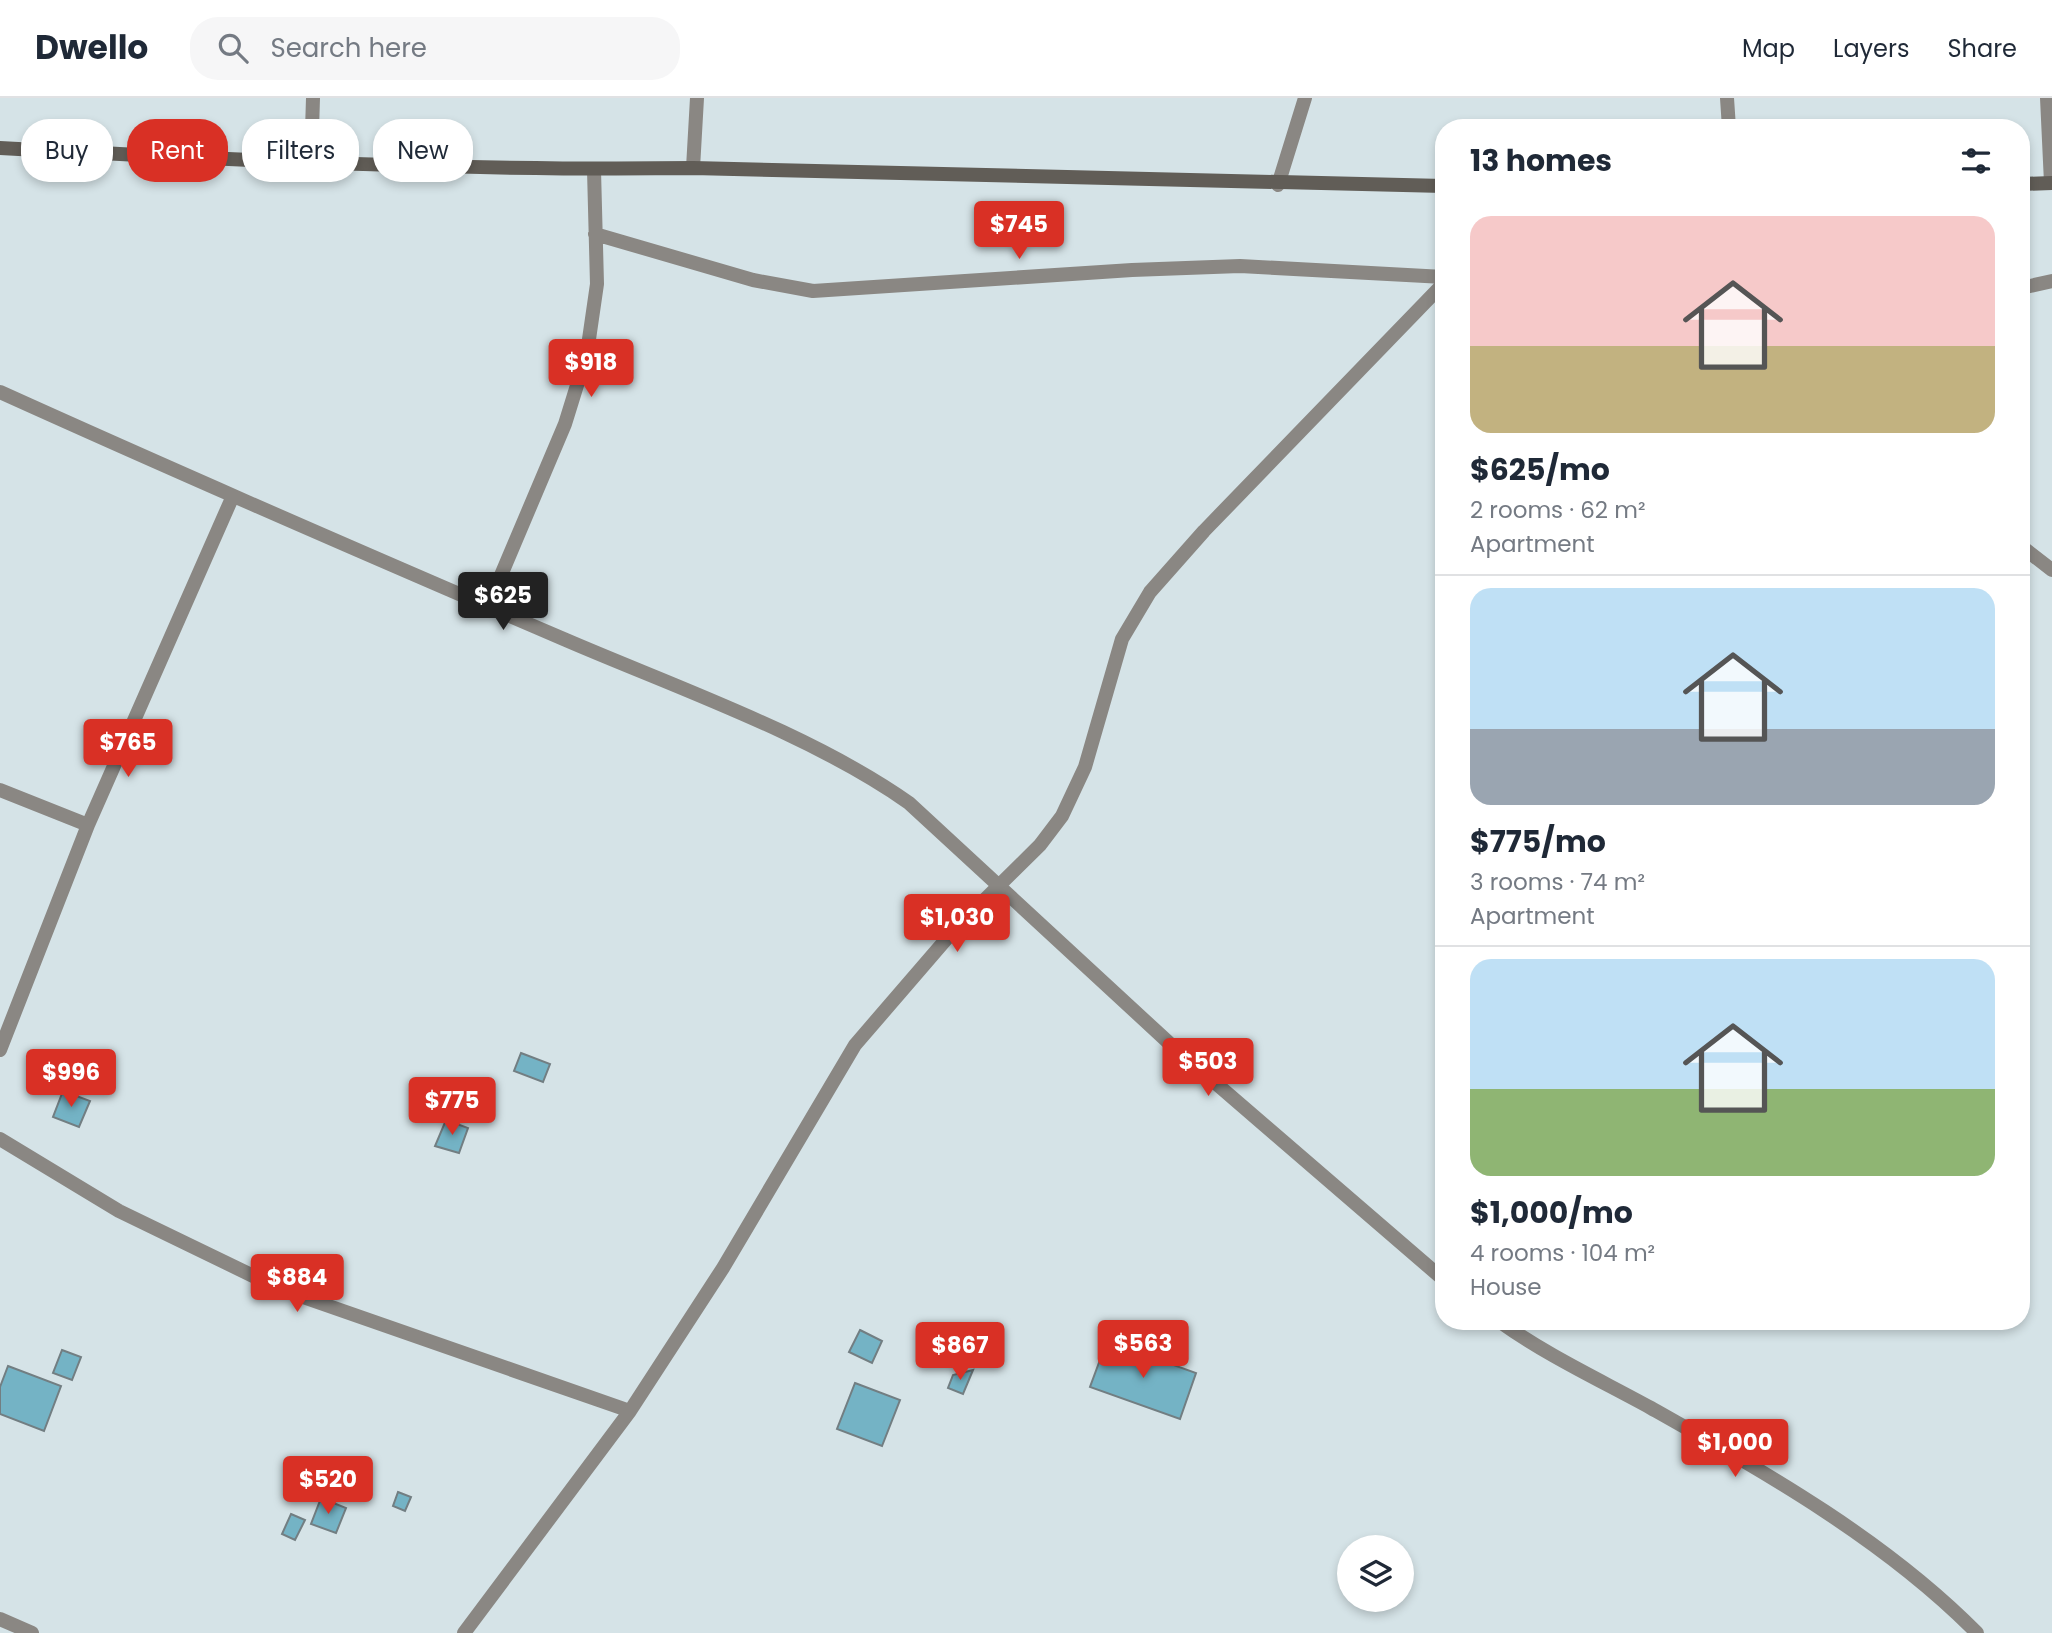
<!DOCTYPE html>
<html lang="en">
<head>
<meta charset="utf-8">
<style>
  body { margin:0; font-family:Poppins,sans-serif; background:#f6f6f7; color:#1f2937; height:100vh; display:flex; flex-direction:column; font-size:26px; white-space:nowrap }
  * { box-sizing:border-box; margin:0 }
  p { font-size:23px; color:#747a83 }
  .icon { flex:none; width:38px; height:38px; fill:none; stroke:currentColor; stroke-width:2; stroke-linecap:round; stroke-linejoin:round }
  .map { position:relative; flex:1; overflow:hidden }
  .drawer { position:absolute; left:1435px; top:21px; width:595px; height:1211px; display:flex; flex-direction:column; background:#fff; border-radius:28px; box-shadow:0 4px 10px #0003 }
  .drawer>* { flex:none }
  .banner { position:absolute; left:21px; top:21px; width:665px; height:63px; display:flex; gap:14px }
  .controls { position:absolute; left:1337px; top:1437px; display:grid; gap:14px }
  .controls a { display:grid; place-items:center; width:77px; height:77px; border-radius:50%; background:#fff; box-shadow:0 4px 10px #0003; font-size:35px }
  .price { position:absolute; translate:-50% -60px; padding:0 16px; border-radius:7px; background:#d93025; color:#fff; font-size:23px; line-height:46px; filter:drop-shadow(0 2px 4px #0008) }
  .price::after { content:''; position:absolute; left:50%; top:42px; width:21px; height:16px; margin-left:-10px; background:inherit; clip-path:polygon(0 0,100% 0,50% 100%) }
  .price.active { background:#222; color:#fff }
  ul { padding:0; list-style:none }
  li { display:grid; align-content:center; gap:14px; height:371px; padding:0 35px }
  li+li { border-top:2px solid #e0e1e3 }
  li span { display:grid; place-items:center; height:217px; border-radius:21px; color:#555 }
  li>.icon { margin-inline-start:auto }
  span .icon { width:126px; height:126px; fill:#fffc; stroke-width:1 }
  li b { font-size:30px }
  h2 { display:flex; justify-content:space-between; align-items:center; height:84px; padding:0 35px; font-size:30px }
  .chip { padding:0 24px; border-radius:28px; background:#fff; box-shadow:0 4px 10px #0003; font-size:24px; line-height:63px }
  .chip.active { background:#d93025; color:#fff }
  header { display:flex; align-items:center; gap:42px; box-sizing:border-box; height:98px; padding:0 35px; background:#fff; border-bottom:2px solid #e0e1e3 }
  header strong { font-size:33px }
  nav { display:flex; gap:38px; margin-inline-start:auto; font-size:24px }
  .search { width:490px; height:63px; background:#f6f6f7; display:flex; align-items:center; gap:18px; box-sizing:border-box; padding:0 24px; border-radius:28px; color:#747a83; font-size:26px }
  .map>svg:first-child { display:block }
</style>
</head>
<body>
<header>
<strong>Dwello</strong>
<div class="search"><svg class="icon" aria-label="search" viewBox="0 0 24 24"><circle cx="10" cy="10" r="6"/><path d="M15 15l6 6"/></svg>Search here</div>
<nav><a>Map</a><a>Layers</a><a>Share</a></nav>
</header>
<div class="map">
<svg width="2052" height="1535" viewBox="0 0 2052 1535">
  <rect width="100%" height="100%" fill="#d5e3e7"/>
  <!-- building -->
  <path fill="#74b3c5" stroke="#727e82" stroke-width="2" d="M521 955 550 966 543 984 514 973Z
    M63 993 90 1003 79 1029 53 1019Z
    M446 1022 468 1030 459 1055 435 1048Z
    M860 1232 882 1243 872 1265 849 1254Z
    M1107 1243 1196 1275 1180 1321 1090 1289Z
    M62 1252 81 1259 72 1282 53 1275Z
    M8 1268 61 1288 44 1333 0 1316V1289Z
    M973 1272 963 1296 948 1290 953 1277Z
    M855 1285 900 1302 882 1348 837 1331Z
    M398 1394 411 1399 405 1413 393 1408Z
    M321 1400 346 1410 336 1435 311 1426Z
    M291 1416 305 1422 295 1442 282 1436Z"/>
  <g fill="none" stroke-linecap="round" stroke-linejoin="round">
    <!-- street -->
    <path stroke="#8a8783" stroke-width="14" d="M1727 0 1729 30
      M2047 0 2051 85
      M311 65 313 0
      M693 70 697 0
      M1278 87 1305 0
      M595 136 753 182 813 193 1132 172 1240 168 1444 179
      M2021 190 2052 183
      M0 294C188 379 377 461 566 542 675 589 813 637 909 705L1168 944 1444 1182
      M2021 448 2052 472
      M488 508 565 326 587 255 597 186 594 72
      M0 692 88 727
      M0 952 88 727 232 400
      M0 1041 119 1113 280 1191 630 1313
      M1499 1223C1546 1257 1600 1282 1651 1310 1766 1375 1884 1441 1977 1535
      M0 1521 32 1535
      M464 1535 630 1313 723 1170 855 947 955 831 1040 747 1062 718 1085 669 1122 541 1150 494 1204 433 1444 185"/>
    <!-- secondary -->
    <path stroke="#615d57" stroke-width="14" d="M0 50C231 62 462 73 693 70L1444 88
      M2021 86 2052 85"/>
  </g>
</svg>
<div class="controls">
<a><svg class="icon" aria-label="layers" viewBox="0 0 24 24"><path d="M12 4l9 5-9 5-9-5zM3 14l9 5 9-5"/></svg></a>
</div>
<b class="price" style="left:1019px;top:163px">$745</b>
<b class="price" style="left:591px;top:301px">$918</b>
<b class="price active" style="left:503px;top:534px">$625</b>
<b class="price" style="left:128px;top:681px">$765</b>
<b class="price" style="left:957px;top:856px">$1,030</b>
<b class="price" style="left:1208px;top:1000px">$503</b>
<b class="price" style="left:71px;top:1011px">$996</b>
<b class="price" style="left:452px;top:1039px">$775</b>
<b class="price" style="left:297px;top:1216px">$884</b>
<b class="price" style="left:1143px;top:1282px">$563</b>
<b class="price" style="left:960px;top:1284px">$867</b>
<b class="price" style="left:1735px;top:1381px">$1,000</b>
<b class="price" style="left:328px;top:1418px">$520</b>
<div class="banner">
<a class="chip">Buy</a>
<a class="chip active">Rent</a>
<a class="chip">Filters</a>
<a class="chip">New</a>
</div>
<section class="drawer">
<h2>13 homes<svg class="icon" aria-label="filters" viewBox="0 0 24 24"><path d="M4 7h16M4 17h16"/><circle cx="9" cy="7" r="2"/><circle cx="15" cy="17" r="2"/></svg></h2>
<ul>
<li><span style="background:linear-gradient(#f6c9c9 60%,#c2b280 0)"><svg class="icon" aria-label="home" viewBox="0 0 24 24"><path d="M3 11l9-7 9 7M6 9v11h12V9"/></svg></span><div><b>$625/mo</b><p>2 rooms · 62 m²</p><p>Apartment</p></div></li>
<li><span style="background:linear-gradient(#bfe0f5 65%,#9aa5b1 0)"><svg class="icon" aria-label="home" viewBox="0 0 24 24"><path d="M3 11l9-7 9 7M6 9v11h12V9"/></svg></span><div><b>$775/mo</b><p>3 rooms · 74 m²</p><p>Apartment</p></div></li>
<li><span style="background:linear-gradient(#bfe0f5 60%,#8fb573 0)"><svg class="icon" aria-label="home" viewBox="0 0 24 24"><path d="M3 11l9-7 9 7M6 9v11h12V9"/></svg></span><div><b>$1,000/mo</b><p>4 rooms · 104 m²</p><p>House</p></div></li>
</ul>
</section>
</div>
</body>
</html>
